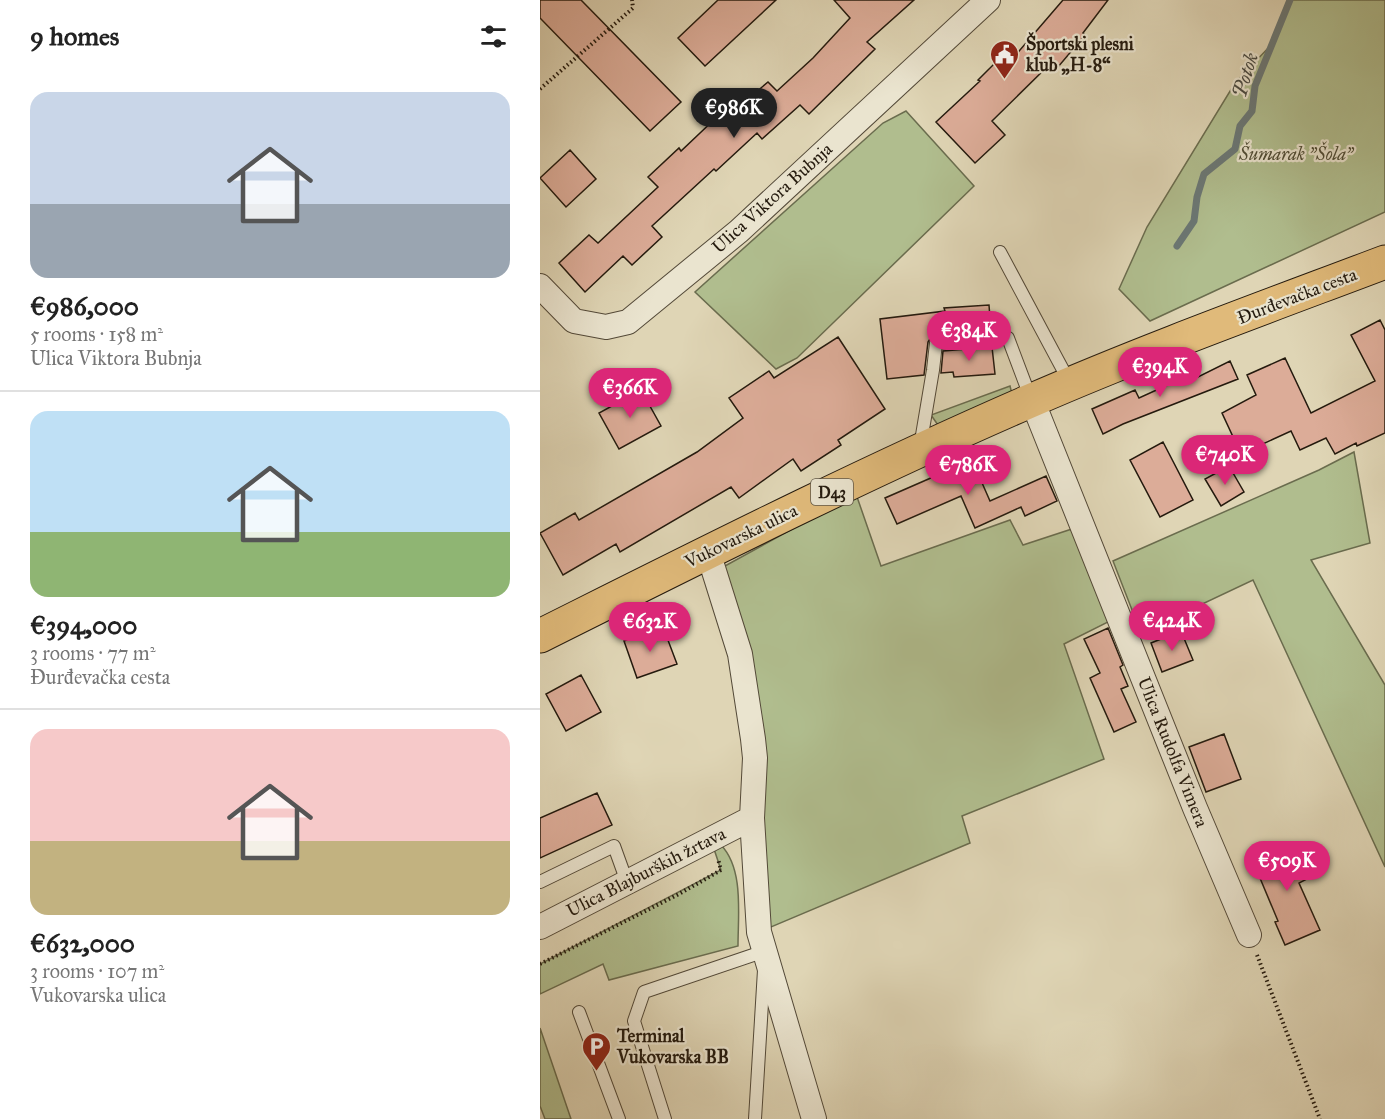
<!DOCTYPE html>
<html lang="en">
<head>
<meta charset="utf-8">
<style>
  body { margin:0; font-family:"IM FELL Great Primer",serif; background:#f2f2f2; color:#222; height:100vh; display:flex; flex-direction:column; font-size:22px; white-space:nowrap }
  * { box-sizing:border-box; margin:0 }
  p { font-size:20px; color:#767676 }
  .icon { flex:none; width:33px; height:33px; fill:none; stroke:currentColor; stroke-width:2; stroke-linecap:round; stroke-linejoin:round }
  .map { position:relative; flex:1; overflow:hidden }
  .details { display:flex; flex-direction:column; background:#fff; width:540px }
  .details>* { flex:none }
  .price { position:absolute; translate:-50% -51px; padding:0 14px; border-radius:21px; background:#db2777; color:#fff; font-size:20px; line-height:39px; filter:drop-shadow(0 2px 3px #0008) }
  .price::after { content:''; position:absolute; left:50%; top:36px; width:18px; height:14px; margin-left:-9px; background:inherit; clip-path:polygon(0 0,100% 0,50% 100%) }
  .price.active { background:#222; color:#fff }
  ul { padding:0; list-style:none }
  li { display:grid; align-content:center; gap:12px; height:318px; padding:0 30px }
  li+li { border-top:2px solid #e0e0e0 }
  li span { display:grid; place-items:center; height:186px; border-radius:18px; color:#555 }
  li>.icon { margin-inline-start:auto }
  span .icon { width:108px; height:108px; fill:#fffc; stroke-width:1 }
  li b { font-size:26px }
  h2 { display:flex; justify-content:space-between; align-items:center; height:72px; padding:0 30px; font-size:26px }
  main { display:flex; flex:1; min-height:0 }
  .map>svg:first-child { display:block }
</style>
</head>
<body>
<main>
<section class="details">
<h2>9 homes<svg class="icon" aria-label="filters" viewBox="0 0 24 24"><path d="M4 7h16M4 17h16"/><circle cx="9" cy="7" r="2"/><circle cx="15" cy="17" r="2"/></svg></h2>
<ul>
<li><span style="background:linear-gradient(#c9d6e8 60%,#9aa5b1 0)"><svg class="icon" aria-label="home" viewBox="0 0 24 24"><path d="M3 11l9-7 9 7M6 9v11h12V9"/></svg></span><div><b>€986,000</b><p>5 rooms · 158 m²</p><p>Ulica Viktora Bubnja</p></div></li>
<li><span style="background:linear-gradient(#bfe0f5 65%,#8fb573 0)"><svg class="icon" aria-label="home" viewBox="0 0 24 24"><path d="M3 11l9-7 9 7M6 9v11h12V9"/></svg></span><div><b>€394,000</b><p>3 rooms · 77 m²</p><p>Đurđevačka cesta</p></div></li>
<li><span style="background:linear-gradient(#f6c9c9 60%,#c2b280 0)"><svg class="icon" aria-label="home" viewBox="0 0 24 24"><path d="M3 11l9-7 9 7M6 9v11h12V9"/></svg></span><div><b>€632,000</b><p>3 rooms · 107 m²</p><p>Vukovarska ulica</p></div></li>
</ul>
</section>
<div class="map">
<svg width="845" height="1119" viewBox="0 0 845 1119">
  <rect width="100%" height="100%" fill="#dfd5b5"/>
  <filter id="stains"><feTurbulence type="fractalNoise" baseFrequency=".00333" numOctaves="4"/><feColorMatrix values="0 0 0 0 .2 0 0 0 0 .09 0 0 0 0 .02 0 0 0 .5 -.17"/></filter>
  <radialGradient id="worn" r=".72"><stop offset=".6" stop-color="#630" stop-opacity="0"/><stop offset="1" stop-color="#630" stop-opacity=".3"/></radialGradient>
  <!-- green -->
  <path fill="#b0bd8e" stroke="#6a6c4e" stroke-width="1.5" d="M750 0H845V212L610 321 579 289 607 227 695 83 732 44Z
    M366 111 434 186 257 358 236 369 155 292 343 123Z
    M470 386 472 394 398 425 391 415Z
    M814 452 830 543 771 560 845 685V867L713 580 601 633 573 561 779 470Z
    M316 494 341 566 470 520 483 545 541 526 578 617 524 644 564 759 422 816 430 843 219 932 215 758 174 572Z
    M181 845C204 869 198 914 198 946L69 980 63 964 0 994V964L181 870 174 849Z
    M0 1028 31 1119H5L0 1106Z"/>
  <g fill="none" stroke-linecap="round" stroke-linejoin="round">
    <!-- stream -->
    <path stroke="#6a7775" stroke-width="7" d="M637 246 654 221 657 197 664 174 695 149 700 126 712 111 715 86 750 0"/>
  </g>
  <!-- building -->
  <path fill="#dcac98" stroke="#241a0e" stroke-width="1.5" d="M0 0H41L141 102 110 131 0 18Z
    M178 0H236L165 66 138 38Z
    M294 0H374L327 42 335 49 269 114 260 105 222 139 217 133 176 171 174 169 112 226 122 237 92 265 83 256 45 292 19 263 49 235 58 243 118 187 108 177 139 148 141 151 180 114 184 119 228 82 237 91 273 58 310 18Z
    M523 0H568L543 33 545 35 518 67 512 62 452 121 465 135 435 163 396 122 440 81 438 80 468 50 474 57Z
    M30 150 56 179 26 207 0 178Z
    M449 305 451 331 392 336 388 342 384 375 347 379 340 319 405 311 404 308Z
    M840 320 845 330V433L817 446 816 443 795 454 786 438 760 450 751 431 701 454 682 413 716 395 707 375 745 358 771 413 835 381 811 335Z
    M298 337 345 409 298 440 301 445 261 471 253 459 199 498 191 487 80 552 76 544 23 575 0 533 35 513 39 520 157 452 203 418 189 398 229 371 234 378Z
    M452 347 455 374 414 377 413 372 401 373 403 351Z
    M690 361 698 379 583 424 563 434 552 409 595 390 599 398 656 372 658 377Z
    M101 390 121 426 79 449 59 413Z
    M623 442 653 500 620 517 590 460Z
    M432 460 450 501 506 476 517 501 485 516 481 507 435 528 421 496 357 524 345 498Z
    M689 466 704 492 681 506 665 479Z
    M123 627 137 664 97 678 84 641Z
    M568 628 583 665 580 667 588 686 581 689 596 722 574 732 550 678 560 673 544 639Z
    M641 631 653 660 622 672 611 643Z
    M41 675 61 712 26 731 6 694Z
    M684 734 701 779 666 792 649 747Z
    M57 793 72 825 0 858V818Z
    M752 842 767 879 759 883 780 930 745 945 735 922 738 921 712 859Z"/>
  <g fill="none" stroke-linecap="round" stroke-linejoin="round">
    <defs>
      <path id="lane" d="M460 252 530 383
        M380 447 393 370 396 343 468 338 491 399
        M0 882 74 846 87 882
        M39 1012 79 1119
        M125 1119 94 1021 104 992 225 951V953
        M215 1119 224 970"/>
      <path id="street" d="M0 286 34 321 66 327 88 322 199 231 448 0
        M492 400 655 808 709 935
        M168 552 200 654 213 739 215 758 212 818 219 932 274 1119
        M0 927 212 818"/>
      <path id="primary" d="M0 636C162 555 324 473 490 401 607 350 726 307 845 262"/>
    </defs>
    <!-- lane casing -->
    <use href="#lane" stroke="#534938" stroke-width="14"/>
    <!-- street casing -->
    <use href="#street" stroke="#534938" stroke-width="26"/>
    <!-- primary casing -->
    <use href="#primary" stroke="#241a0e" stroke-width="35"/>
    <!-- path -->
    <path stroke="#241a0e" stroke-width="4" stroke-dasharray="1.5 3" stroke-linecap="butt" d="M0 89 93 8 92 0
      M717 955 780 1119
      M0 964 139 894 181 870 178 859"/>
    <!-- lane -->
    <use href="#lane" stroke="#eae4cf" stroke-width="12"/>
    <!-- street -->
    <use href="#street" stroke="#eae4cf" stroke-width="24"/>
    <!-- primary -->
    <use href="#primary" stroke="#e0ba7a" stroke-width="33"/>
  </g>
  <!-- icons -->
  <defs>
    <symbol id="civic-pin" viewBox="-11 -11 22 30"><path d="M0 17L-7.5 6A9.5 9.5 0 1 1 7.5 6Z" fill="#8f2418" stroke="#eae4cf"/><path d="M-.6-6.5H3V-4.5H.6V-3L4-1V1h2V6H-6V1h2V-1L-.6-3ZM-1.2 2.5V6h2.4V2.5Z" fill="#fff"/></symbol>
    <symbol id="parking-pin" viewBox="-11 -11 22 30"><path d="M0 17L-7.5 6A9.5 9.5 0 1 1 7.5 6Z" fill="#8f2418" stroke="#eae4cf"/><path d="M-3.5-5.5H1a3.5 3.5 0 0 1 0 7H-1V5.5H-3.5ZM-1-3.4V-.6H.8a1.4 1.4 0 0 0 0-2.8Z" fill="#fff"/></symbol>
  </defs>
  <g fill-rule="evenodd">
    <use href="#civic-pin" x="448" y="38" width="33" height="45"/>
    <use href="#parking-pin" x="40" y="1030" width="33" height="45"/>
  </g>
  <g text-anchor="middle" stroke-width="4.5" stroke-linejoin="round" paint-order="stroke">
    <!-- shield labels -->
    <rect fill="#eae4cf" stroke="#5f5748" stroke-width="1.5" x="271" y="479" width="42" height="26" rx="4.5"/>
    <g font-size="16" font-weight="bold" fill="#241a0e">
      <text x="292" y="498">D43</text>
    </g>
    <!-- poi labels -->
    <g font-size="18" font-weight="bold" fill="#241a0e" stroke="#eae4cf" text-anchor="start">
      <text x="486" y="50">Športski plesni<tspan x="486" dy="21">klub „H-8“</tspan></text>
      <text x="77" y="1042">Terminal<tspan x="77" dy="21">Vukovarska BB</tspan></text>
    </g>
    <!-- park labels -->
    <g font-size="18" font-style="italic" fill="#4e4b34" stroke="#eae4cf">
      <text x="756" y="160">Šumarak "Šola"</text>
    </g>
    <!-- street labels -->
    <g font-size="18" fill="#241a0e" stroke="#eae4cf">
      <text transform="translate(232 198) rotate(-42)" y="6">Ulica Viktora Bubnja</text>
      <text transform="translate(757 296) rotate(-21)" y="6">Đurđevačka cesta</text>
      <text transform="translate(201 536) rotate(-26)" y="6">Vukovarska ulica</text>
      <text transform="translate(633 752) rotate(68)" y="6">Ulica Rudolfa Vimera</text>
      <text transform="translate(106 872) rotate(-27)" y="6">Ulica Blajburških žrtava</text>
    </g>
    <!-- water labels -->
    <g font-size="20" font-style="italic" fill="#474841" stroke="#eae4cf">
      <text transform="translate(705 75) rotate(-73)" y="7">Potok</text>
    </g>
  </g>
  <rect width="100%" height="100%" filter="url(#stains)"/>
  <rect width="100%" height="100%" fill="url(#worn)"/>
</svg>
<b class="price active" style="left:194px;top:139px">€986K</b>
<b class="price" style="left:429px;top:362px">€384K</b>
<b class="price" style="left:620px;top:398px">€394K</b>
<b class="price" style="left:90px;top:419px">€366K</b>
<b class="price" style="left:685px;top:486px">€740K</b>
<b class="price" style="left:428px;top:496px">€786K</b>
<b class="price" style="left:632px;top:652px">€424K</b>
<b class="price" style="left:110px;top:653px">€632K</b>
<b class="price" style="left:747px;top:892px">€509K</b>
</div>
</main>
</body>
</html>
